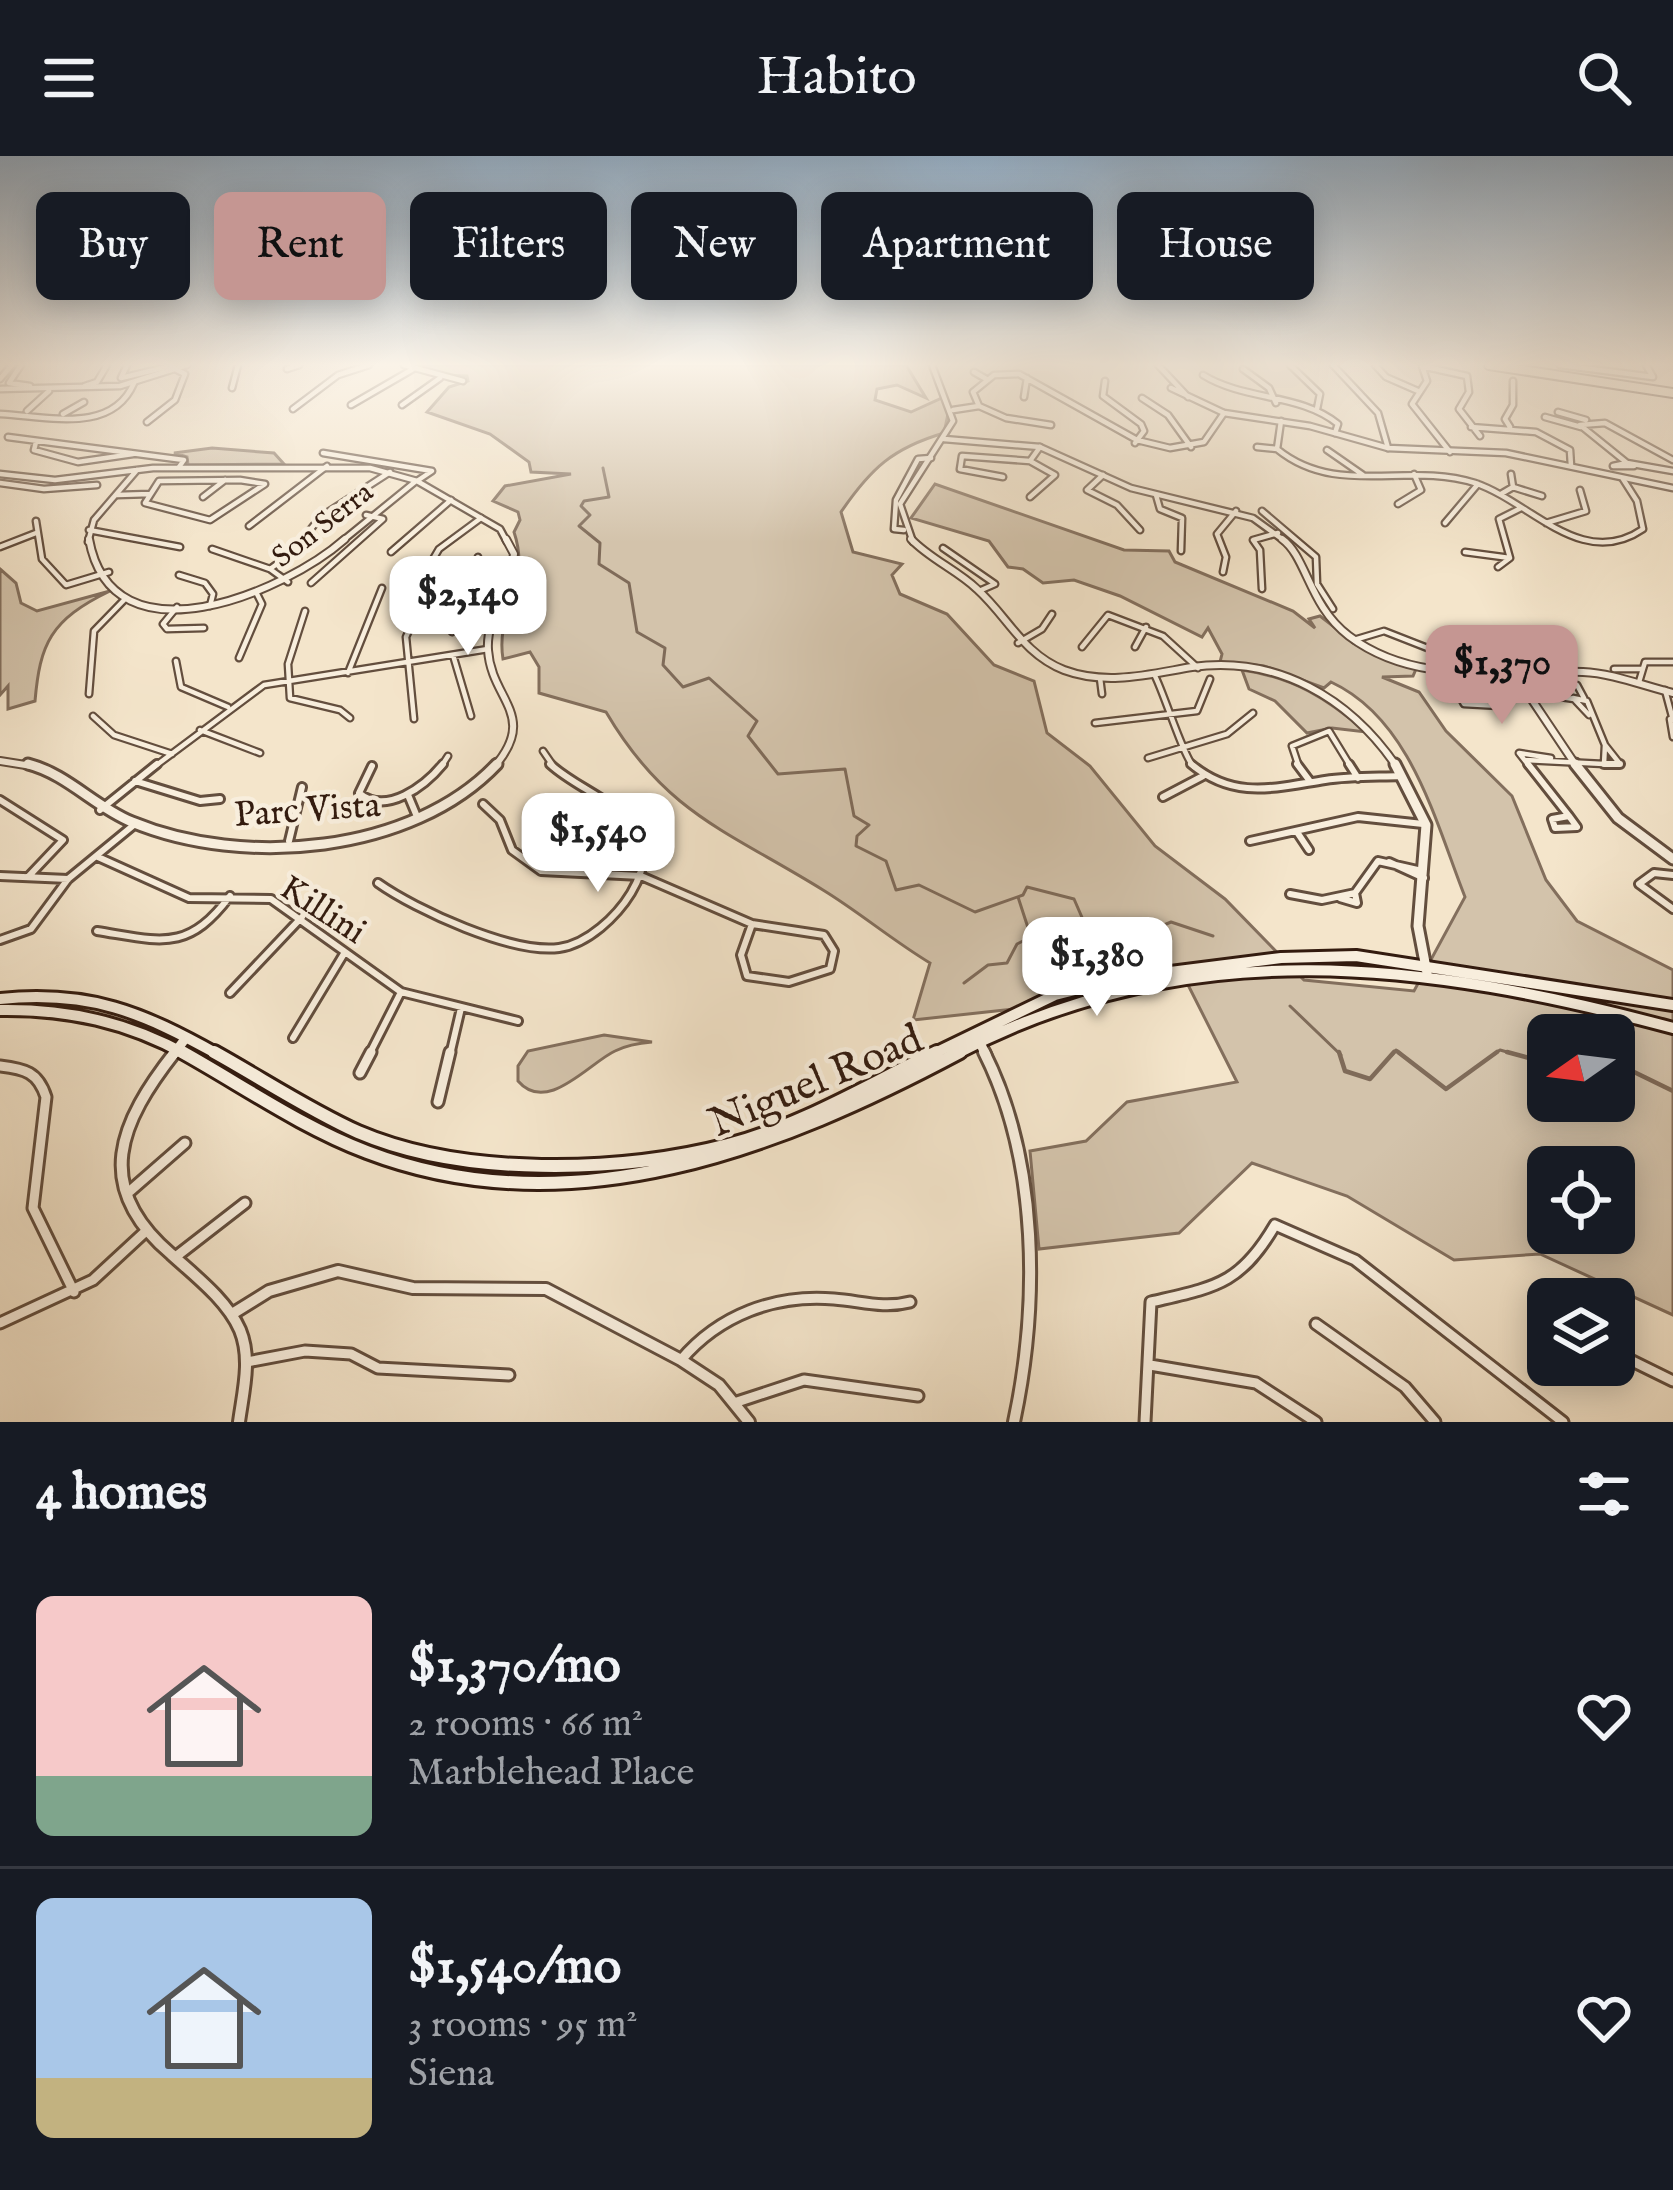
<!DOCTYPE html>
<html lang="en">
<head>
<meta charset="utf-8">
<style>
  body { margin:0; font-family:"IM FELL English",serif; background:#20242c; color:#f1f3f6; height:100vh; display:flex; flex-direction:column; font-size:45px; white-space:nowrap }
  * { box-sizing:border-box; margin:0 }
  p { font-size:39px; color:#9ea1a6 }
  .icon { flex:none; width:66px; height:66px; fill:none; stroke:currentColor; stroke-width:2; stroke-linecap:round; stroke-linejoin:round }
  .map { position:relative; height:1266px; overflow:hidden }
  .panel { display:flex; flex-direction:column; background:#171b24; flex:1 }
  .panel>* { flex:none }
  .guide { position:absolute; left:36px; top:36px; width:1602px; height:108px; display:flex; gap:24px }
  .needle { width:78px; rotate:256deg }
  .tools { position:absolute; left:1527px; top:858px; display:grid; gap:24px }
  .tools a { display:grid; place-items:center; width:108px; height:108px; border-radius:18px; background:#171b24; box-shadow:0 6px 30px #0003; font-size:60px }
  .price { position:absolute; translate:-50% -102px; padding:0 27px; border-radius:24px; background:#fff; color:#222; font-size:39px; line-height:78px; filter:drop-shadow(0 3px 6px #0008) }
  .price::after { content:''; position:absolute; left:50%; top:72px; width:36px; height:27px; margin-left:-18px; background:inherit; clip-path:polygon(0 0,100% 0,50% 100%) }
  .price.selected { background:#c59692; color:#111 }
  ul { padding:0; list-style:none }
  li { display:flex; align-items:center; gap:36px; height:300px; padding:0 36px }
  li+li { border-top:3px solid #363941 }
  li span { display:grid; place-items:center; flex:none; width:336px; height:240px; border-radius:18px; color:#555 }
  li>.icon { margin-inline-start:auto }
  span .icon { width:144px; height:144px; fill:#fffc; stroke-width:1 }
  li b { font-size:51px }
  h2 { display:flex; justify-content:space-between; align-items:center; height:144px; padding:0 36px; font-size:51px }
  .chip { padding:0 42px; border-radius:18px; background:#171b24; box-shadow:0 6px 30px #0003; font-size:42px; line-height:108px }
  .chip.selected { background:#c59692; color:#111 }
  header { display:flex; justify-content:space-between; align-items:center; height:156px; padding:0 36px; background:#171b24; font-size:54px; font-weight:600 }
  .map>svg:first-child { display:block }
</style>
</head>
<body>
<header><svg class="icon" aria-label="menu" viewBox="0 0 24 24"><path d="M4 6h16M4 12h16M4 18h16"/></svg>Habito<svg class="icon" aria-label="search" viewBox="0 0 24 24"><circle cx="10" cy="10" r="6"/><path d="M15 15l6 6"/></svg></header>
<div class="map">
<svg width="1673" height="1266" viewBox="0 0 1673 1266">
  <rect width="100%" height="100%" fill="#f4e5cb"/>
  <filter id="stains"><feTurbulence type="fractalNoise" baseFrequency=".00167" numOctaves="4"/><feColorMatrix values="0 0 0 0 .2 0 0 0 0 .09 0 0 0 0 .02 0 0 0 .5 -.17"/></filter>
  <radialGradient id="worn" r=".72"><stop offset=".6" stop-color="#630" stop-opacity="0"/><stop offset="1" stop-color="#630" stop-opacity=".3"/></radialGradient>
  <!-- green -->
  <path fill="#d3c3ab" stroke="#836f5d" stroke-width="3" fill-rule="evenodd" d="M415 209H906L926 242 897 229 877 233 875 244 911 256 942 242 949 253 944 277C893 292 871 312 841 356L853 396 902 408 892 419 900 438 947 458 994 509 1034 525 1047 577 1090 610 1155 690 1225 743 1304 824 1414 835 1465 741C1435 665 1411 563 1331 526L1324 532 1264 510 1220 506 1222 498 1208 472 1202 481 1120 440 1074 424 1043 427 1023 413 1008 411 989 385 911 362 935 328 1124 394 1169 395 1175 406 1293 455 1315 472 1309 463 1320 460 1360 491 1416 513 1413 520 1382 521 1419 536 1446 575 1512 640 1546 724 1577 765 1673 814V1159L1540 1098 1454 1104 1347 1040 1252 1007 1179 1077 1039 1093 1030 995 1086 985 1127 946 1237 926 1180 813 1063 832 1014 853 913 864 930 807C892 784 859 756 823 734 728 675 666 658 606 556L539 537V511L530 496 503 503C495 454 532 430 514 376L520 364 518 356 493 345 505 330 571 318 531 316 529 306 490 278 427 256 449 231 468 225 467 220 444 219ZM1548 879H1614V945H1548ZM1548 1011H1614V1077H1548Z
    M212 292 274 297 284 308 188 309 187 301 174 297Z
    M0 413 16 427 21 447 37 455 110 435C50 464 40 488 35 545L8 553V530L0 539Z
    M1242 514C1293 521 1328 543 1366 576L1332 572 1307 577 1275 545 1249 533Z
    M604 879 652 886C639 887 627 889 615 895 589 907 547 959 518 925V910L528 895Z"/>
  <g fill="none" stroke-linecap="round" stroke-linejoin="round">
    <!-- stream-far1 -->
    <path stroke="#7f6b59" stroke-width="3" d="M603 312 609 341 584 345 581 350 590 359 579 370 600 387 599 408 629 427 637 476 665 492 663 509 683 531 709 522 757 565 748 580 778 618 845 613 854 660 869 669 857 680 856 690 886 705 896 734 919 729 975 756 1023 739 1027 731 1074 743 1084 766 1122 787 1171 766 1213 780
      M964 827 988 809 1007 807 1017 788 1031 781 1018 741
      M1290 850 1341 899
      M1392 899 1396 894 1402 899
      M1493 899 1500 894 1518 899"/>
    <!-- stream -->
    <path stroke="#7f6b59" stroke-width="4.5" d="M1339 896 1345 915 1370 923 1394 896
      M1398 896 1446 933 1497 896
      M1507 896 1548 907
      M1614 921 1632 915 1673 935"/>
    <defs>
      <path id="minor-far2" d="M21 209 9 227 30 230
        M127 209 121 222 175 209
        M1290 209 1320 238 1317 253
        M1333 209 1378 257 1388 292
        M1375 209 1386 221 1418 235
        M1560 209 1653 221 1646 209
        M287 213 299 209
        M1243 213 1269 232 1276 247
        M974 216 988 224
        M1203 219C1245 245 1300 237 1338 268L1335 277
        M1105 225 1103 240 1141 268 1144 275 1135 287
        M85 230 97 226 107 209
        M232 232 238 209
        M1024 241 1027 222
        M1142 242 1168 259 1191 291
        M351 249 413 213
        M402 249 440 222
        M293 253 338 219 369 209
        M953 254 979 250
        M27 255 49 235
        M1558 256 1586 264
        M0 258C46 260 112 279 134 227
        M63 258 84 246
        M1545 261 1581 271
        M1281 265 1277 293C1337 342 1407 305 1475 327 1531 346 1582 415 1643 373L1637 345 1623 323
        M147 266 175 244 185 218 177 214
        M1051 269 1006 262 979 250 973 236 994 219 1019 218 1137 284 1170 292 1204 286 1224 257
        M1471 271 1536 276 1570 294 1571 310
        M1510 271 1505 263 1513 249V225
        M8 281 184 304 179 311
        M36 286 34 294 78 306 133 298
        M1257 291 1277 293
        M1327 294 1363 319
        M1450 296 1412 248 1427 225 1422 210 1467 220 1469 236 1459 253 1480 280
        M323 297 432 315 417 325
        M1673 304 1605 267 1580 269 1627 307 1673 315
        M1627 307 1613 310H1634
        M1103 319 1087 334 1117 349 1140 374
        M1003 321 960 313 962 300 1030 305
        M240 324 265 328 210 364 145 347 159 325Z
        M0 327 44 333 97 329
        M1513 331 1542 340
        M1501 338 1513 331 1511 318
        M117 339 150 338
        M1156 339 1160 353 1182 362 1181 395
        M203 341 225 324
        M1030 341 1055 319 1030 305 1040 291
        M1398 348 1421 334 1414 318
        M1262 355 1316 401 1317 428 1333 453
        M328 356 390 316
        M36 365 42 403 66 429 109 416
        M1445 367 1478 328
        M1546 367 1586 355 1580 334
        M249 370 327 310
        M89 374 180 391
        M904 374 894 373 896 344 918 303 931 302
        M0 391 36 377
        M943 392 995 428 979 435
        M212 393 270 413 288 426
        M391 396 451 344
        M1465 396 1510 402
        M429 410 439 393 481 362
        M1498 411 1510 402 1499 363 1521 352
        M270 413 291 398 314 369
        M1223 416 1226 401 1217 378 1236 355
        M179 419 205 427 213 438 210 450
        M311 427 383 363 366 359
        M1262 433 1260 394 1253 384 1278 377
        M473 434 506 433
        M177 451 163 468 167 473 204 472
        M305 455 288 508 290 542 340 554 350 562
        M452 476 481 412 478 401
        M1354 484 1384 475 1476 511 1484 508 1460 504
        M1018 487 1042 473 1052 458
        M1082 491 1108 459 1163 480 1198 512
        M1135 491 1146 471
        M453 499 471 560
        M239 502 262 448 257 438
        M176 505 181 531 228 551
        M1614 513H1642
        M348 517 382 432
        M1447 517 1464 548 1500 550 1496 543 1460 540
        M1155 520C1165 540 1184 602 1194 611
        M1100 522 1102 538
        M1639 526 1645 506H1673
        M1577 529 1584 542
        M1665 534 1673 564
        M89 538 94 475 126 442
        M1554 540 1574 543
        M93 560 114 579 172 598
        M414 563 406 481 420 450
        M1670 563 1673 581
        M1095 567 1197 555 1210 523
        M200 574 260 597
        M543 595 554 611
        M1148 602 1227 578 1253 557
        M1525 604 1604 608 1605 589 1587 545 1573 542 1589 559
        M1604 608H1620L1605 589
        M154 611 264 529 488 493
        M441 611 448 600
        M1299 611 1292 590 1329 575 1351 611
        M1530 611 1519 597 1551 602"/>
      <path id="minor-far1" d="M1191 608C1234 644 1273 632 1325 624 1350 620 1376 621 1401 620
        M1297 608 1309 624
        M1349 608 1358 622
        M1528 608 1569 660
        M1604 608H1620
        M372 610 359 637C386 660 425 630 443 608
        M135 625 200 645 220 643
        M408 639 418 663
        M1163 641 1203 620
        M0 644 63 684 28 721
        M483 648 500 664 512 694 541 715 641 720 752 768
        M100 654 157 608
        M1569 660 1577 671 1555 672 1552 663Z
        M1297 676 1309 694
        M289 685 302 631
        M1250 685 1358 661 1423 668
        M98 701 189 742 271 743 401 836 518 865
        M1389 706 1424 722
        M1673 719 1654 717 1639 728 1673 753
        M0 720 68 723
        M378 727C416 754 512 798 559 792 588 788 617 760 631 737 643 717 649 696 637 676 618 644 577 633 550 608
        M1290 738 1322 744 1355 737
        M1340 742 1357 747 1355 737 1378 705 1422 715
        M752 768 824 779 834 795 830 813 789 826 747 820 741 799Z
        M97 775C161 785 187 797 230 740
        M0 784 31 773 68 723 135 668
        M230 837 302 761
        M293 882 345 796
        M369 899 401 836
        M450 899 461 852"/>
      <path id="minor" d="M0 910C25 913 38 916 46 941L33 1052 74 1136
        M360 917 371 896
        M438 946 450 896
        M130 1035 185 987
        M178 1099 245 1047
        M0 1167 93 1124 146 1075
        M1316 1168 1405 1231 1435 1266
        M1614 1196 1673 1225
        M681 1204C719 1159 775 1138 834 1143 861 1145 883 1153 910 1146
        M247 1206 305 1195 351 1198 378 1212 509 1219
        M1150 1209 1256 1227 1316 1266
        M737 1246 804 1224 918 1240
        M1145 1266 1151 1146C1215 1131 1240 1129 1275 1069L1355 1104 1563 1266"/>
      <path id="tertiary-far3" d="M404 209 463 225
        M1158 209 1188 241
        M0 223 12 209
        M1171 232 1224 257 1310 270 1388 292 1506 297 1673 332
        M0 233 120 230 187 209
        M944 283 1040 291 1131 332 1253 362 1286 386
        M0 318 55 324 153 312H370L417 325 500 373 507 386
        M88 386 94 364 137 314
        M341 386 416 325
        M913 386 900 348 953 265 932 209"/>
      <path id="tertiary-far2" d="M89 383C112 511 285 436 345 383
        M911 383C930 403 957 414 977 433 1008 461 1023 498 1064 514 1107 530 1150 518 1192 511 1277 499 1350 542 1397 611
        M1282 383C1307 401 1309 450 1349 480 1418 532 1503 512 1583 516 1612 517 1644 530 1673 537
        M1514 517 1577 611
        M0 605 38 611
        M494 611C539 559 491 544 488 494 486 466 505 437 512 410L514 398 506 383"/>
      <path id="tertiary-far1" d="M28 608C67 618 95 651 132 666 243 712 412 698 497 608
        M1395 608 1426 669 1418 770 1427 817
        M1575 608 1618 662 1673 703
        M980 887 986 899
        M173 899 185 883"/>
      <path id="tertiary" d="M175 896C120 966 91 1030 171 1098 194 1119 227 1144 240 1174 252 1203 243 1236 239 1266
        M984 896C1039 1005 1039 1149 1014 1266
        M232 1158 269 1135 338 1115 413 1132 546 1133 681 1204 719 1229 749 1266"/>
      <path id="secondary-far1" d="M0 843C90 834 142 856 219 899
        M0 854C68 853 127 866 187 899
        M931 899 1055 839 1123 822 1281 802 1356 800 1673 849
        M954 899C1188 775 1427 806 1673 872"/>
      <path id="secondary" d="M182 896C243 930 301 971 367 996 571 1074 780 992 960 896
        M214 896C261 922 309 954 358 976 463 1021 619 1017 728 989 801 970 870 928 937 896"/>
      <path id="primary" d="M1489 209 1673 237"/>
    </defs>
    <!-- minor-far2 casing -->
    <use href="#minor-far2" stroke="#634e3e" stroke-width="9"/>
    <!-- minor-far1 casing -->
    <use href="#minor-far1" stroke="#634e3e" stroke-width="12"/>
    <!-- minor casing -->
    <use href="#minor" stroke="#634e3e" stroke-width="15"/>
    <!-- tertiary-far3 casing -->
    <use href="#tertiary-far3" stroke="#634e3e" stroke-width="9"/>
    <!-- tertiary-far2 casing -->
    <use href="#tertiary-far2" stroke="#634e3e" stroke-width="10"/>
    <!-- tertiary-far1 casing -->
    <use href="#tertiary-far1" stroke="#634e3e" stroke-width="15"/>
    <!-- tertiary casing -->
    <use href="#tertiary" stroke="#634e3e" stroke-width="16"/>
    <!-- secondary-far1 casing -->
    <use href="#secondary-far1" stroke="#331b0f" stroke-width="16"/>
    <!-- secondary casing -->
    <use href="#secondary" stroke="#331b0f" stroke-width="18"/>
    <!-- primary casing -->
    <use href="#primary" stroke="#331b0f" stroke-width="12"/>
    <!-- minor-far2 -->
    <use href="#minor-far2" stroke="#f8eedd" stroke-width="4.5"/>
    <!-- minor-far1 -->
    <use href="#minor-far1" stroke="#f8eedd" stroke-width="6"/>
    <!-- minor -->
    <use href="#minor" stroke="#f8eedd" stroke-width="9"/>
    <!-- tertiary-far3 -->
    <use href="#tertiary-far3" stroke="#f8eedd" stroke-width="4.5"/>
    <!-- tertiary-far2 -->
    <use href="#tertiary-far2" stroke="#f8eedd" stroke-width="6"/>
    <!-- tertiary-far1 -->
    <use href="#tertiary-far1" stroke="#f8eedd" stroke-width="9"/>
    <!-- tertiary -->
    <use href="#tertiary" stroke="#f8eedd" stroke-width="10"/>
    <!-- secondary-far1 -->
    <use href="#secondary-far1" stroke="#f8eedd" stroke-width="10"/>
    <!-- secondary -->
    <use href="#secondary" stroke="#f8eedd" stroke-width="12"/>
    <!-- primary -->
    <use href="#primary" stroke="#f4e5cb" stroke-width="8"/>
  </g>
  <!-- sky -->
  <linearGradient id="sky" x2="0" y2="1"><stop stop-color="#92acc3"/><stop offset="0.54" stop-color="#faf3e8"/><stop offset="1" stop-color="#faf3e8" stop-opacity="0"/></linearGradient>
  <rect width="1673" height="386" fill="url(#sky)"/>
  <g text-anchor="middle" stroke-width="9" stroke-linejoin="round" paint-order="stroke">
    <!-- far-street labels -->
    <g font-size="30" fill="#331b0f" stroke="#f8eedd">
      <text transform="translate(322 368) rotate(-38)" y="10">Son Serra</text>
    </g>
    <!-- street labels -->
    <g font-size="36" fill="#331b0f" stroke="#f8eedd">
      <text transform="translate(307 652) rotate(-4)" y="13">Parc Vista</text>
      <text transform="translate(324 752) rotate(33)" y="13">Killini</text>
    </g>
    <!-- near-street labels -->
    <g font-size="42" fill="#331b0f" stroke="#f8eedd">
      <text transform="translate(815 923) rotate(-23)" y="15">Niguel Road</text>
    </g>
  </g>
  <rect width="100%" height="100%" filter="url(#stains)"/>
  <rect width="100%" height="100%" fill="url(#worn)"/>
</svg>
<div class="tools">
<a><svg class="needle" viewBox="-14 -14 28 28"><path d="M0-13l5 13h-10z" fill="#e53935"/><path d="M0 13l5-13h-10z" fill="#9ea1a6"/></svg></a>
<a><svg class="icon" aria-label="locate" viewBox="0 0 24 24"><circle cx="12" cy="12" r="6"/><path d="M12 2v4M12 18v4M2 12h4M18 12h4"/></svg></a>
<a><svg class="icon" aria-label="layers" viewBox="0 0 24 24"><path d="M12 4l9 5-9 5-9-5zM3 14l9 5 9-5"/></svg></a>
</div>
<b class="price" style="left:468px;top:502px">$2,140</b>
<b class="price selected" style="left:1502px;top:571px">$1,370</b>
<b class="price" style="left:598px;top:739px">$1,540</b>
<b class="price" style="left:1097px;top:863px">$1,380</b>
<div class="guide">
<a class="chip">Buy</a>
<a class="chip selected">Rent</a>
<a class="chip">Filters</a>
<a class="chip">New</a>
<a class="chip">Apartment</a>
<a class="chip">House</a>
</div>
</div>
<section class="panel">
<h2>4 homes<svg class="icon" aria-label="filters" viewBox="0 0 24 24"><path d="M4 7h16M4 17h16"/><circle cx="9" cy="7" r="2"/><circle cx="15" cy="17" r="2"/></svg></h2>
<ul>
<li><span style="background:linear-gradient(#f6c9c9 75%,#7fa58c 0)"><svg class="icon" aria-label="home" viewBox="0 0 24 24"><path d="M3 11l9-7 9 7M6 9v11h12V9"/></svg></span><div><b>$1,370/mo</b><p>2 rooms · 66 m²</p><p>Marblehead Place</p></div><svg class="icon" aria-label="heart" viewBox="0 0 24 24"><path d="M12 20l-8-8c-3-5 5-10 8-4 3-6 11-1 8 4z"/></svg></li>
<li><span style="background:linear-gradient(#a9c7e8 75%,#c2b280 0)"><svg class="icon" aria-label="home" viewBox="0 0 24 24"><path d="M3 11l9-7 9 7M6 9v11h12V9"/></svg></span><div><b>$1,540/mo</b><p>3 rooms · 95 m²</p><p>Siena</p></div><svg class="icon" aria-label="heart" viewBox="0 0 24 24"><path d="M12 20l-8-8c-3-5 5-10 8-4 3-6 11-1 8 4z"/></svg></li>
</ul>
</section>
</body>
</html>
